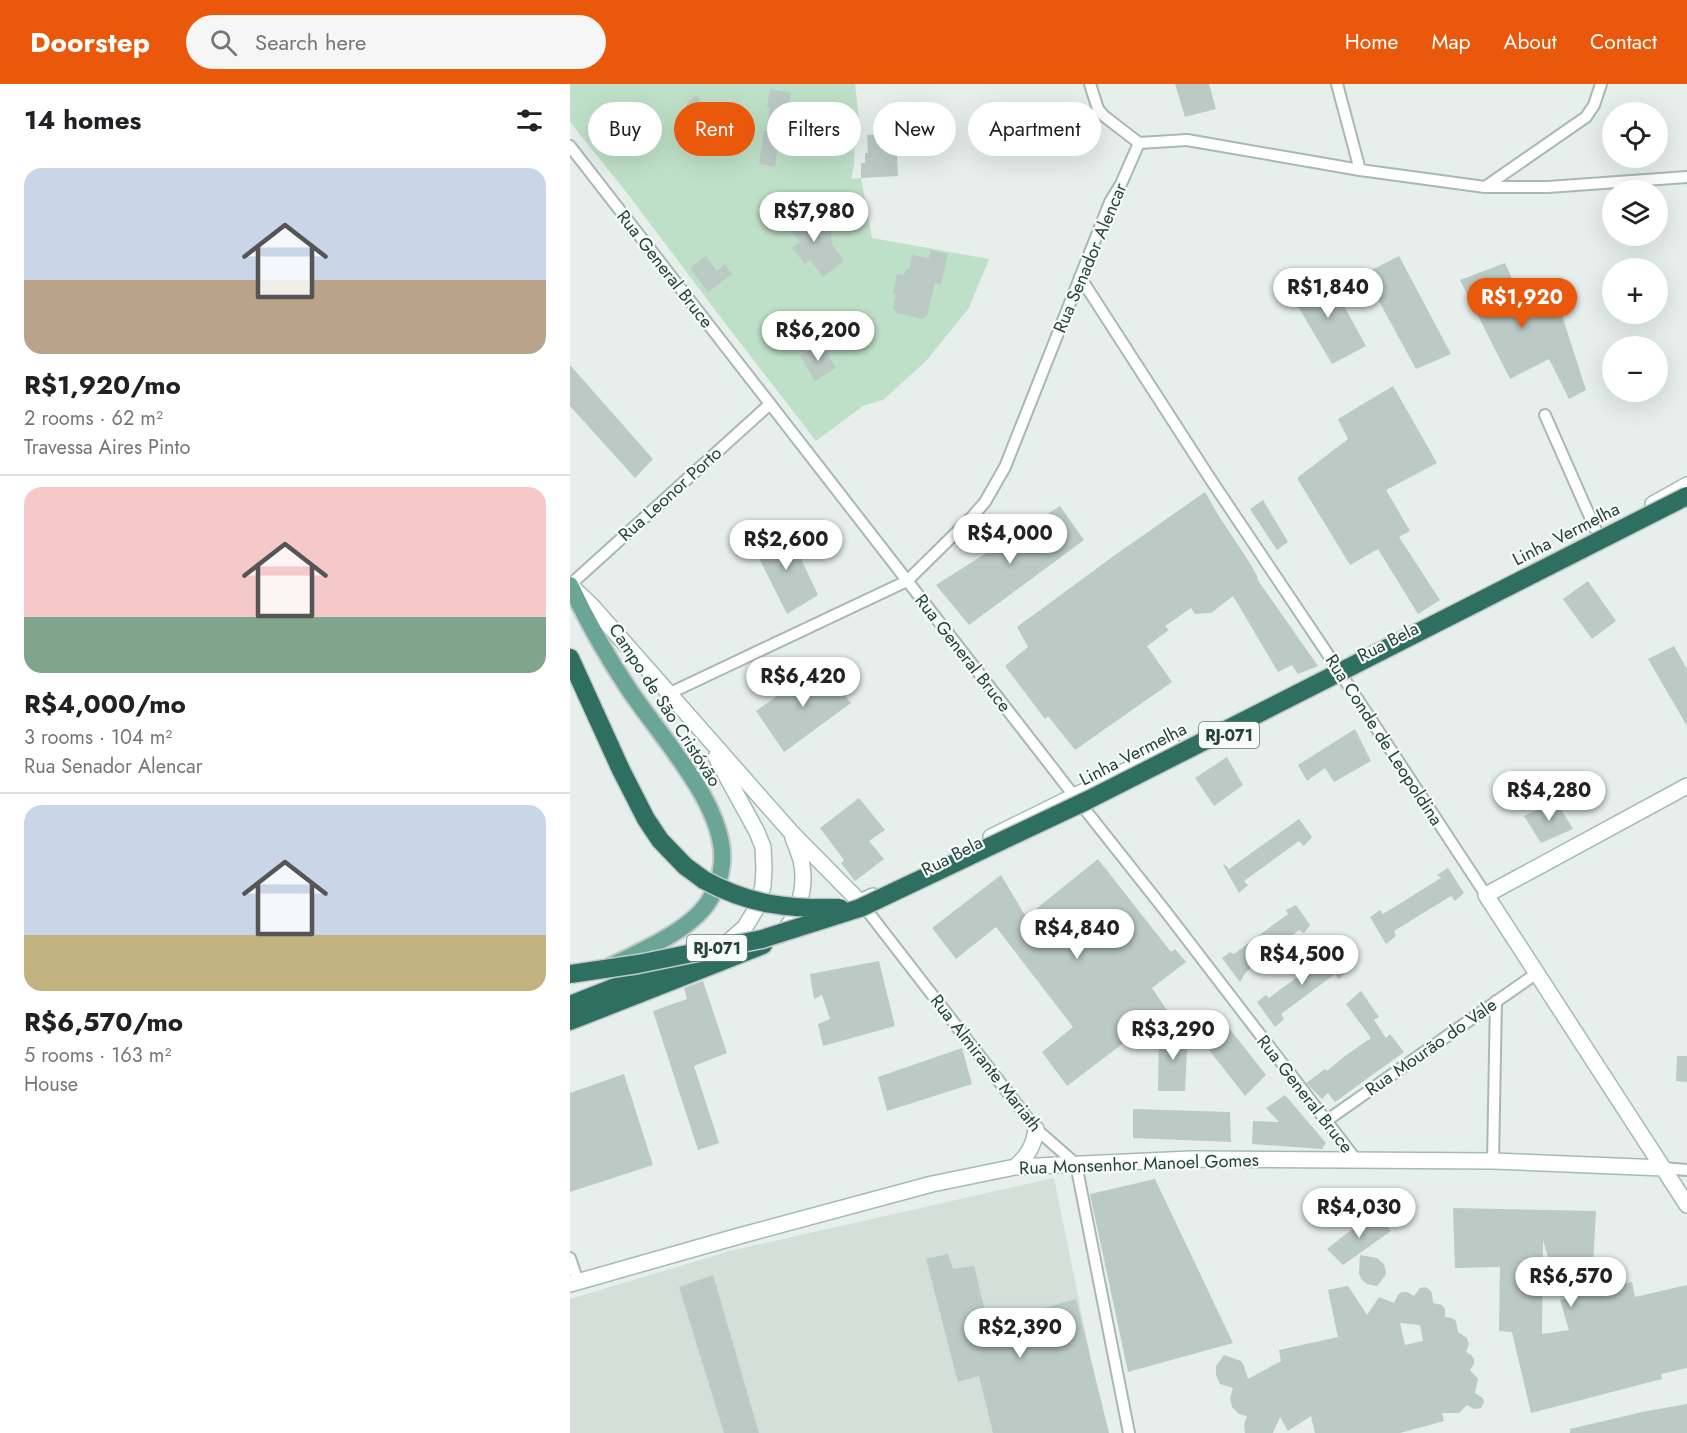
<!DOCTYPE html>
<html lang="en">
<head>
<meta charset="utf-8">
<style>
  body { margin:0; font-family:Jost,sans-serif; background:#f6f6f6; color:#202124; height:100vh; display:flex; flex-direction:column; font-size:22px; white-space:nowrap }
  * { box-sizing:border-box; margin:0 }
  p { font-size:20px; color:#757577 }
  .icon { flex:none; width:33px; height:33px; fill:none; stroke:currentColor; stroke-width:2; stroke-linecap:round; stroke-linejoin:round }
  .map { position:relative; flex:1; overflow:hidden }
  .side { display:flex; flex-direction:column; background:#fff; width:570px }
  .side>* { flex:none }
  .top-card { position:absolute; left:18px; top:18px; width:570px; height:54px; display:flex; gap:12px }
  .fabs { position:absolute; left:1032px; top:18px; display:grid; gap:12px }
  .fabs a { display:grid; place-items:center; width:66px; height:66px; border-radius:50%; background:#fff; box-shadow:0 6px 24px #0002; font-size:30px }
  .price { position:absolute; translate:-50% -51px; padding:0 14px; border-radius:21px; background:#fff; color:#222; font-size:20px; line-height:39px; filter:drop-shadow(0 2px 3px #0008) }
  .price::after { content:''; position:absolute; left:50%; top:36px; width:18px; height:14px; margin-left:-9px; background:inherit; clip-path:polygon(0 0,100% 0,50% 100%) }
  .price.on { background:#ea580c; color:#fff }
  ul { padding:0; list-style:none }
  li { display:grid; align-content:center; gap:12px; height:318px; padding:0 24px }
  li+li { border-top:2px solid #e0e0e0 }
  li span { display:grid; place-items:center; height:186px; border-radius:18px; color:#555 }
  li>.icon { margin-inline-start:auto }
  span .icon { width:108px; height:108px; fill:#fffc; stroke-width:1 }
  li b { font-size:26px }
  h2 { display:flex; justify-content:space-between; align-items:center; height:72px; padding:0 24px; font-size:26px }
  .pill { padding:0 21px; border-radius:27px; background:#fff; box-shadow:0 6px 24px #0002; font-size:21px; line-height:54px }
  .pill.on { background:#ea580c; color:#fff }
  header { display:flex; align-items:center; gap:36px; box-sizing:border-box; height:84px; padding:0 30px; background:#ea580c; color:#fff }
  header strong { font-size:28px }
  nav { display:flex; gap:33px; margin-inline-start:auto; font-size:21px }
  .search { width:420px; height:54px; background:#f6f6f6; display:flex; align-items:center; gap:15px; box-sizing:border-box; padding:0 21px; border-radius:33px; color:#757577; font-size:22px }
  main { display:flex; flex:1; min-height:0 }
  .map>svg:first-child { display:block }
</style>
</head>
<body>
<header>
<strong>Doorstep</strong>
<div class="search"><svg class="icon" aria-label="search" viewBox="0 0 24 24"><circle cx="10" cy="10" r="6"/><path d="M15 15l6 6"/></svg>Search here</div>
<nav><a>Home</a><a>Map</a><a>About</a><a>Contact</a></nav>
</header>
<main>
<section class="side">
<h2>14 homes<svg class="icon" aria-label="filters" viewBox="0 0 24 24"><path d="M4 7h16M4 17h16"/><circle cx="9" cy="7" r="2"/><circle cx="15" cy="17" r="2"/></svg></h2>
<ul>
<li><span style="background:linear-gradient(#c9d6e8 60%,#b9a48a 0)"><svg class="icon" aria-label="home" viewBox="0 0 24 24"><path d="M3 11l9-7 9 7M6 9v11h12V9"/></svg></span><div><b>R$1,920/mo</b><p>2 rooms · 62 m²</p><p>Travessa Aires Pinto</p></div></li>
<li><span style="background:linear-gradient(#f6c9c9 70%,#7fa58c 0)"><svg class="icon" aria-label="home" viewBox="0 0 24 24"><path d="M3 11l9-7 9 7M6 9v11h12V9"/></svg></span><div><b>R$4,000/mo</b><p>3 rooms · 104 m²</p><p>Rua Senador Alencar</p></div></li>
<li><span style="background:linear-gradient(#c9d6e8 70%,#c2b280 0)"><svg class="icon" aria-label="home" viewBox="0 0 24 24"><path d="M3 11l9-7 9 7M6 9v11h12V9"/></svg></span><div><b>R$6,570/mo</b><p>5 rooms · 163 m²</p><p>House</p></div></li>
</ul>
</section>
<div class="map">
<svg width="1117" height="1349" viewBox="0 0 1117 1349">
  <rect width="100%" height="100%" fill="#e6efeb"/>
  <!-- built -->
  <path fill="#d4dfda" d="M484 1094 536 1349H0V1215L160 1167Z"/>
  <!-- green -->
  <path fill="#bfe0c8" d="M0 0H285L289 35 288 52 285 53 284 81 281 95 291 94 302 154 419 175 399 224 356 277 313 316 293 322 246 357 151 234 57 109 0 38Z"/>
  <!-- building -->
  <path fill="#bbcac4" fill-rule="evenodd" d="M605 0H639L646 25 615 33Z
    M200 5 221 9 218 26 214 25 210 47 196 45 200 24 197 23Z
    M127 11 132 21 133 26 129 31 123 33 117 30 116 23 118 18Z
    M244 31 264 34 261 55 241 52Z
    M194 46 209 55 205 83 189 80Z
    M326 50 328 92 291 94V79H295V69H298L297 51Z
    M235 123 247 140 250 138 254 142 259 145 261 147V155L263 158 261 159 274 177 253 193 240 176 235 180 222 164 230 158 215 138Z
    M360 166 378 170 371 200 365 199 357 232 353 235 327 229 323 223 326 211 323 210 327 190 334 191 336 185 339 186 342 171 359 174Z
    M136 172 147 187 155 180 162 190 138 208 120 184Z
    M829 172 881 270 846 285 794 190Z
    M935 179 960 234 989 222 1016 306 999 315 979 275 940 295 890 196Z
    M756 189 796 262 762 280 720 209Z
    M251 259 266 284 245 297 230 272Z
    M0 281 83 375 65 394 0 322Z
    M823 302 867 379 816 406 840 447 829 453 870 516 848 530 808 465 780 481 727 394 778 355 768 335Z
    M635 408 647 429 681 481 688 494 687 495 748 582 728 590 722 581 708 588 663 512 641 529 625 530 621 524 595 542 599 546 577 562 602 598 505 666 478 632 475 635 435 582 458 563 447 543 545 471Z
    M693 416 718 458 707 466 680 425Z
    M490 422 514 456 399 541 366 501Z
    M217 445 248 511 217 530 183 462Z
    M1018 497 1046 537 1022 555 993 515Z
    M1104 562 1117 585V642L1078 575Z
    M251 580 281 619 214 668 186 627Z
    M785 645 801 677 764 698 755 684 737 697 728 681Z
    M657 673 673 701 644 722 625 694Z
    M289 714 315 746 299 757 314 775 285 797 271 779 274 776 250 744Z
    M986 717 1003 745 971 759 954 732Z
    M729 735 742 753 734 762 729 757 674 797 678 801 669 809 653 781 654 780 659 785Z
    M528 775 601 868 605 865 616 878 582 904 597 926 497 1002 472 968 503 943 426 843 386 875 362 844 431 791 456 833Z
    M878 784 894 809 885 817 881 812 824 847 826 852 816 860 800 833 810 826 813 830 871 794 867 791Z
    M726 821 740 841 734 849 729 846 676 888 670 898 652 874 660 868 664 870 718 830 716 826Z
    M760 862 778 886 769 895 765 890 711 930 714 935 705 943 687 918 696 911 699 914 754 873 750 870Z
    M309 877 325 942 253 962 248 940 260 935 252 911 244 915 240 890Z
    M133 897 157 969 124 982 149 1059 128 1066 83 927 117 915 114 904Z
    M791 907 809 933 804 936 816 954 820 950 834 968 765 1018 758 1009 752 1015 736 999 755 985 757 987 775 972 801 954 776 920Z
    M659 944 696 991 675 1012 636 962Z
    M589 947H618L615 1007H588Z
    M392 964 402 1000 317 1027 308 993Z
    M1107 972H1117V998L1106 997Z
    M54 990 83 1081 0 1108V1009Z
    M715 1011 756 1059 752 1065 682 1060 683 1037 709 1038 696 1024Z
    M563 1025 660 1028 661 1058 563 1054Z
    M585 1095 663 1259 558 1288 520 1110Z
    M883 1124 1026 1127 1023 1183H981L973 1156 972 1250 999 1246 990 1216 1062 1198 1065 1213 1117 1201V1284L1091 1290 1092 1295 961 1329 942 1248 929 1247 930 1183 885 1184Z
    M804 1128 821 1147 773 1181 757 1165Z
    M378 1170 383 1185 404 1182 417 1235 471 1225 506 1215 539 1349H423L409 1292 388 1298 356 1175Z
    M790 1171 807 1174 814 1180 816 1188 815 1192 807 1202 797 1200 791 1195 789 1189Z
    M143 1191 189 1349H154L109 1203Z
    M778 1202 797 1231 809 1213 824 1219 828 1211 832 1208H837L844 1212 850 1204 855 1203 859 1205 862 1209 863 1219 872 1221 875 1225V1233L882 1234 886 1237 888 1248 897 1254 899 1260 896 1268 901 1271 904 1275V1280L900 1286 908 1295 905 1309 913 1314 914 1319 911 1324 904 1325 897 1321 889 1329H872L874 1337 830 1349H745L741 1332 718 1347 710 1333 703 1349H675L674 1341 677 1332 669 1330 662 1323 660 1314 663 1304 650 1300 646 1291V1282L654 1271 671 1277 674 1282 678 1295 711 1277 709 1266 768 1253 758 1206ZM830 1239 850 1241 853 1257 835 1261Z
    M1117 1320V1349H1000V1345L1072 1328Z"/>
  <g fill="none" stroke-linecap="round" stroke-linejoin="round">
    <defs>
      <path id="street" d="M520 0 528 25 534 32 569 59
        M767 0 790 86
        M569 59 617 56 790 86 915 103H978L1117 93
        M0 62 498 704 593 824 787 1077
        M915 103 1016 33 1024 21 1031 0
        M510 193 641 396 767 584 916 811
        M975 331 1028 451
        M0 501 200 320
        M98 610 337 497 401 434 415 418 435 383 540 118 551 100 569 59
        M292 820 466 1045 506 1080 559 1349
        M756 1037 967 889
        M923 1077 926 917
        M1093 1084 1117 1086
        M0 1174 8 1198"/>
      <path id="secondary" d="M1083 420 1117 401
        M2 503 22 522 221 748 290 818 303 812
        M146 673 187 748 193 763 194 784 193 802 186 825 175 843 157 859
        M1117 702 916 811 1117 1121
        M421 753 604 663
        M210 851C229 834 237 801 231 776 229 769 226 761 223 754
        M445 1083C458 1072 464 1061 466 1045
        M0 1200 169 1152 362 1100 445 1083 621 1075 923 1077 1093 1084"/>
      <path id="primary" d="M0 501C17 537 36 571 58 604 88 650 157 722 152 779 151 792 146 806 139 817 121 846 71 867 41 882"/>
      <path id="highway" d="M0 574 51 686 76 735 90 756 115 782 134 796
        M0 921 116 875
        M0 937 193 861"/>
    </defs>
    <!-- street casing -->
    <use href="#street" stroke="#a8b8b2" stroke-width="14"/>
    <!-- secondary casing -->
    <use href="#secondary" stroke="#a4bbb3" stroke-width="18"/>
    <!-- primary casing -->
    <use href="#primary" stroke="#c2cac8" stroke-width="20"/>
    <!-- highway casing -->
    <use href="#highway" stroke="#c2cac8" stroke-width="21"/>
    <!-- street -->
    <use href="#street" stroke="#fff" stroke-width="10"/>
    <!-- secondary -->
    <use href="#secondary" stroke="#fff" stroke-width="15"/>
    <!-- primary -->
    <use href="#primary" stroke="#6aa596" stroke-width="16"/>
    <!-- highway -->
    <use href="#highway" stroke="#2f6f62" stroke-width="18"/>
    <defs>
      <path id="highway-bridge" d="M134 796C180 821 218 825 270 824
        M0 890 68 880 192 855 290 824 518 716 1117 412"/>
    </defs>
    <!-- highway-bridge casing -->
    <use href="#highway-bridge" stroke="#c2cac8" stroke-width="21" stroke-linecap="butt"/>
    <!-- highway-bridge -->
    <use href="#highway-bridge" stroke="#2f6f62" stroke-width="18"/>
  </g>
  <g text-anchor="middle" stroke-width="4.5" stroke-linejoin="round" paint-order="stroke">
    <!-- shield labels -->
    <g fill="#f7fbf9" stroke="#637a73" stroke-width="1.5">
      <rect x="629" y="638" width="60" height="26" rx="4.5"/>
      <rect x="117" y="851" width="60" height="26" rx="4.5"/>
    </g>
    <g font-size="16" font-weight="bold" fill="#24423a">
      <text x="659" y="657">RJ-071</text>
      <text x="147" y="870">RJ-071</text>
    </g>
    <!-- street labels -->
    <g font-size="18" fill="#24423a" stroke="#f7fbf9">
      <text transform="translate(520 174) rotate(-67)" y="6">Rua Senador Alencar</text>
      <text transform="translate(95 185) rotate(52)" y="6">Rua General Bruce</text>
      <text transform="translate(100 410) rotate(-42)" y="6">Rua Leonor Porto</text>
      <text transform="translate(996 450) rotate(-27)" y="6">Linha Vermelha</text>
      <text transform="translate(818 558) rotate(-27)" y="6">Rua Bela</text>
      <text transform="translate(393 569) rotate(52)" y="6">Rua General Bruce</text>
      <text transform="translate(95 621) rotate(57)" y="6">Campo de São Cristóvão</text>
      <text transform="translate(814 656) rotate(57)" y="6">Rua Conde de Leopoldina</text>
      <text transform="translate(563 670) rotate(-27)" y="6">Linha Vermelha</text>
      <text transform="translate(382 772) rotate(-27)" y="6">Rua Bela</text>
      <text transform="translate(861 963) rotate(-35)" y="6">Rua Mourão do Vale</text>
      <text transform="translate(416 979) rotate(52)" y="6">Rua Almirante Mariath</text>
      <text transform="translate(735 1010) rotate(52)" y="6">Rua General Bruce</text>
      <text transform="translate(569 1080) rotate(-2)" y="6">Rua Monsenhor Manoel Gomes</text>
    </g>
  </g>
</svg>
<div class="fabs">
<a><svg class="icon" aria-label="locate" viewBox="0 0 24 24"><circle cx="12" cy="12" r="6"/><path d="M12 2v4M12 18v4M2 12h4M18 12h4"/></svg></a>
<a><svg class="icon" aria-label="layers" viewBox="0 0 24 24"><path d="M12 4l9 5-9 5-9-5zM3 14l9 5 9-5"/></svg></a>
<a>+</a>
<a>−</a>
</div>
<b class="price" style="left:244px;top:159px">R$7,980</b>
<b class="price" style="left:758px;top:235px">R$1,840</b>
<b class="price on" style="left:952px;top:245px">R$1,920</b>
<b class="price" style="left:248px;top:278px">R$6,200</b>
<b class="price" style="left:440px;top:481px">R$4,000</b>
<b class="price" style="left:216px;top:487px">R$2,600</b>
<b class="price" style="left:233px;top:624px">R$6,420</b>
<b class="price" style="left:979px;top:738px">R$4,280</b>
<b class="price" style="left:507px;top:876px">R$4,840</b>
<b class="price" style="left:732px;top:902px">R$4,500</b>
<b class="price" style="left:603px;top:977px">R$3,290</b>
<b class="price" style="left:789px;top:1155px">R$4,030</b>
<b class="price" style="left:1001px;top:1224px">R$6,570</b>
<b class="price" style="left:450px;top:1275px">R$2,390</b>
<div class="top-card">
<a class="pill">Buy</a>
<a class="pill on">Rent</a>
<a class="pill">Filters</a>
<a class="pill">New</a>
<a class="pill">Apartment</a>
</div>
</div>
</main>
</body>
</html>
